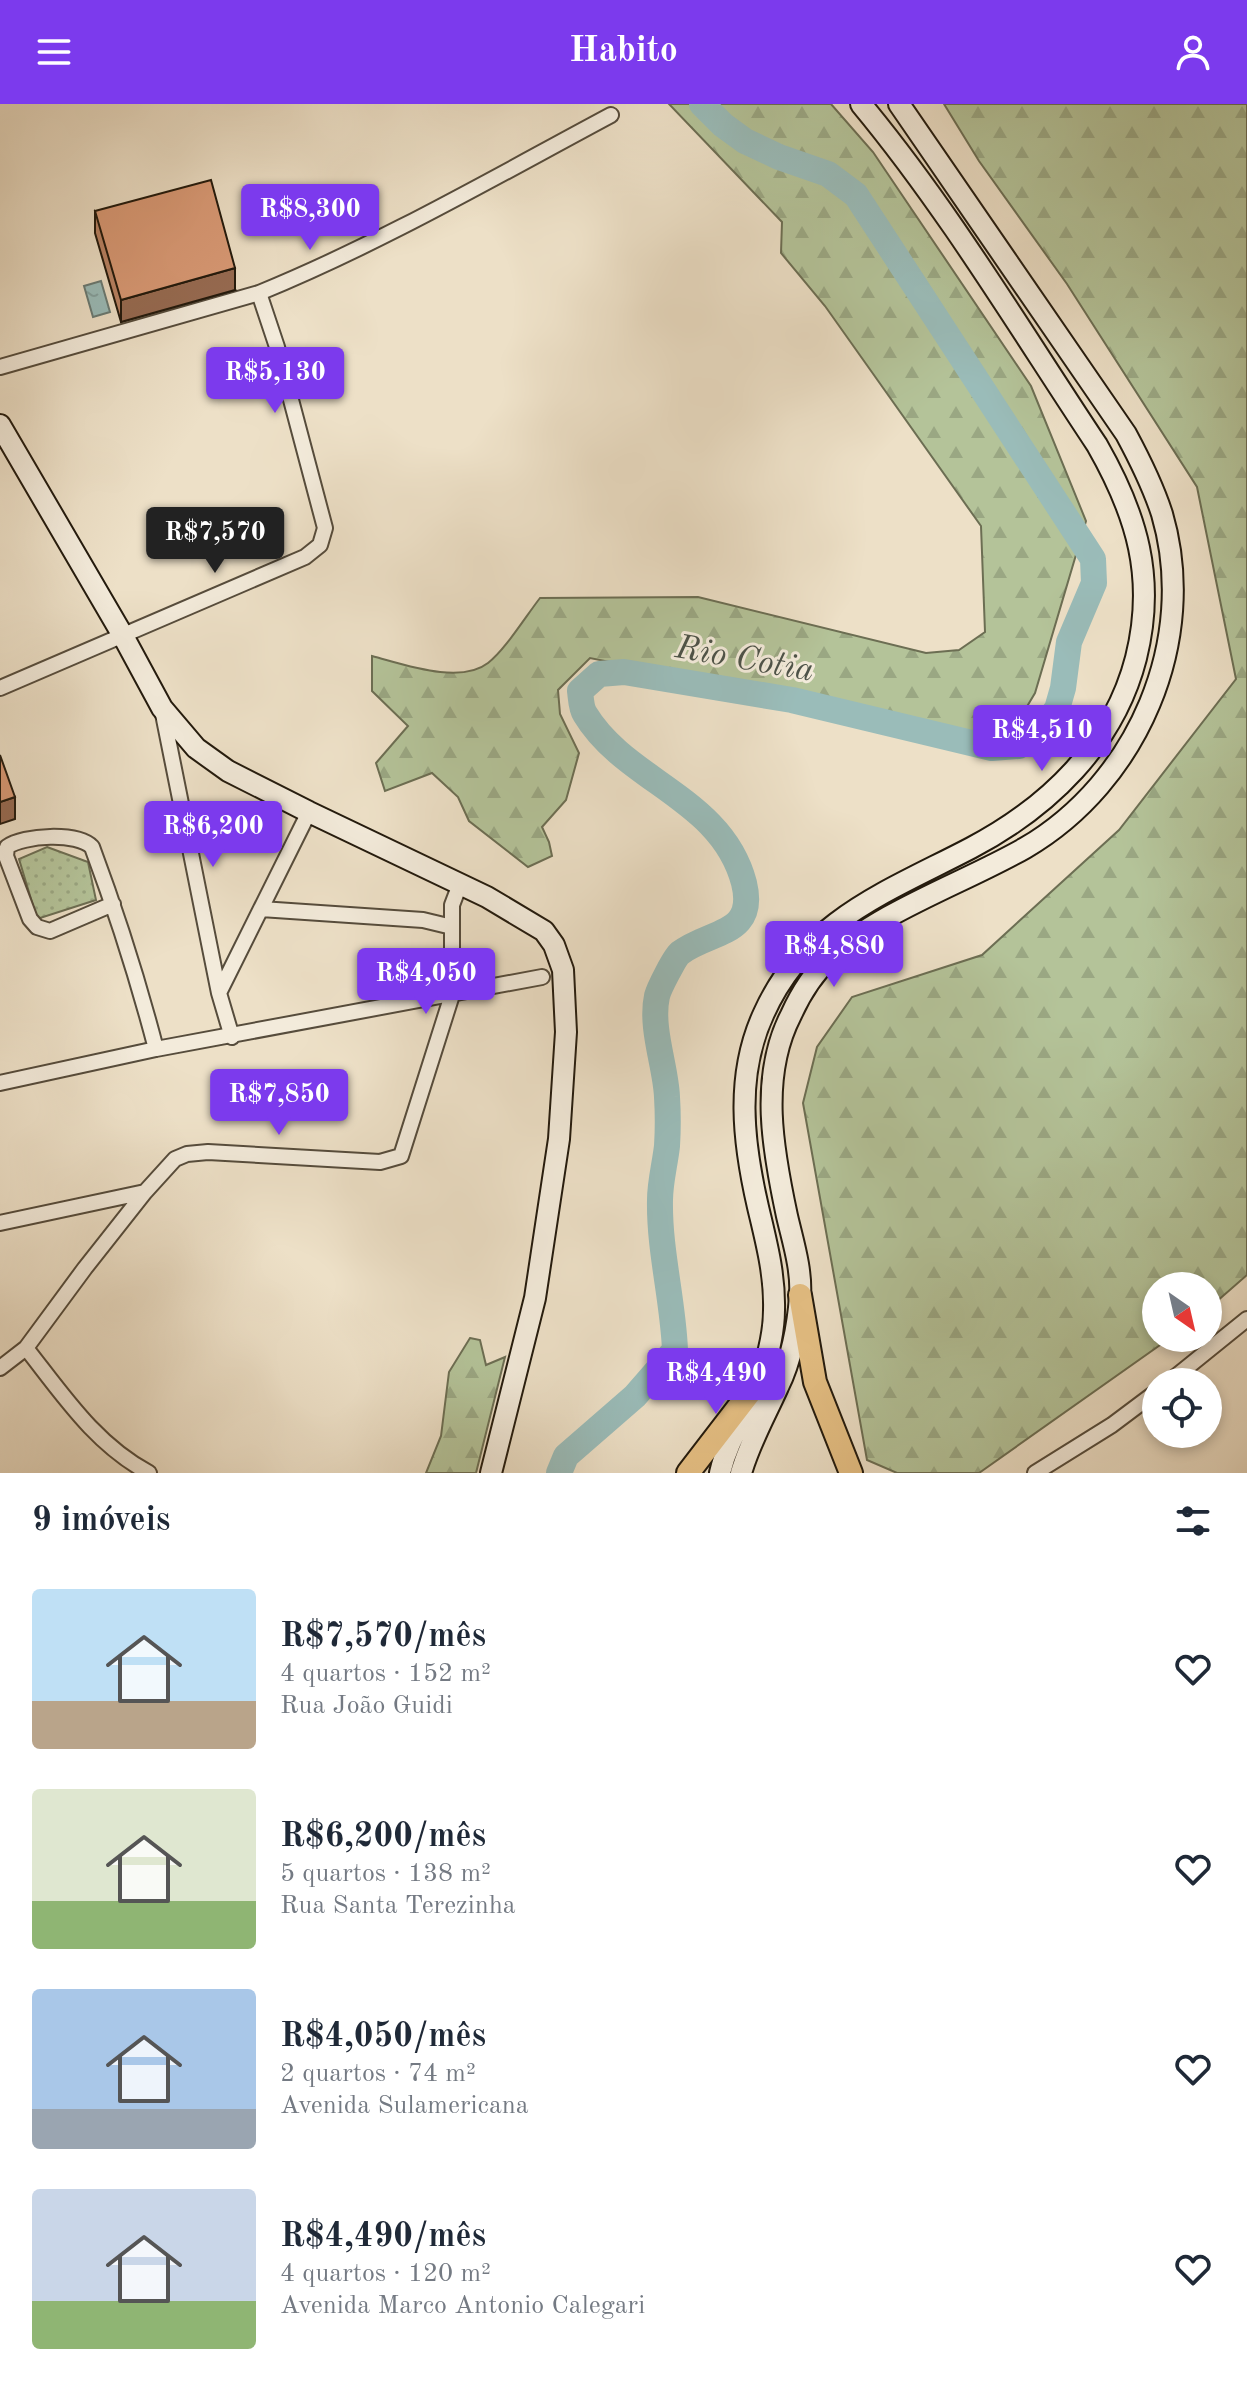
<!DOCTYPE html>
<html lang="pt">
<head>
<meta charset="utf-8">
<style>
  body { margin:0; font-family:"Old Standard TT",serif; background:#f6f6f7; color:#1f2937; height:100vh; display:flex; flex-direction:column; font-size:30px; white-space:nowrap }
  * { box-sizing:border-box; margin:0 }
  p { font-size:26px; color:#747a83 }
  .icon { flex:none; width:44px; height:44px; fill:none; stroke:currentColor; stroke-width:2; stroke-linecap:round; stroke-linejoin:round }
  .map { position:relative; height:1369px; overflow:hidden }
  .side { display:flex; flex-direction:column; background:#fff; flex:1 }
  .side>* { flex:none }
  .needle { width:52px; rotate:146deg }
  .tools { position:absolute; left:1142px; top:1168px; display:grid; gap:16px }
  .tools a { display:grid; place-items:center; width:80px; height:80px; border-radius:50%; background:#fff; box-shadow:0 4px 12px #0003; font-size:40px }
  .price { position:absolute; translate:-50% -68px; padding:0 18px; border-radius:8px; background:#7c3aed; color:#fff; font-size:26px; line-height:52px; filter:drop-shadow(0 2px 4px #0008) }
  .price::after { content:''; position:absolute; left:50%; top:48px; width:24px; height:18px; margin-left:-12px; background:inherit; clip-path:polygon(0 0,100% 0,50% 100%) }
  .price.current { background:#222; color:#fff }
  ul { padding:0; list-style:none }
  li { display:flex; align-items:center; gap:24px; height:200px; padding:0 32px }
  li span { display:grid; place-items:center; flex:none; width:224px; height:160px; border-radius:8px; color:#555 }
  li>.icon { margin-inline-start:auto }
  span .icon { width:96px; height:96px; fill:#fffc; stroke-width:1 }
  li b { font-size:34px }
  h2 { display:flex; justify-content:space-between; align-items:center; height:96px; padding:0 32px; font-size:34px }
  header { display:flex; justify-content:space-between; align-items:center; height:104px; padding:0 32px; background:#7c3aed; color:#fff; font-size:36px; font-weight:800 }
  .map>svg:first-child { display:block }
</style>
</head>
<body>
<header><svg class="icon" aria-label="menu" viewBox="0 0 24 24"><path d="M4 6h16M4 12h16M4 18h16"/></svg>Habito<svg class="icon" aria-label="person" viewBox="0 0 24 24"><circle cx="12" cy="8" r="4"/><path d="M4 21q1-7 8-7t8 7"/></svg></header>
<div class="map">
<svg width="1247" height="1369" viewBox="0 0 1247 1369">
  <defs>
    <pattern id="forest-firs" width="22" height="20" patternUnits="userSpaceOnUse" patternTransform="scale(2)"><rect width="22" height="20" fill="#b4c399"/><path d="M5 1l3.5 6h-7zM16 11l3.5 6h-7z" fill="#9aa783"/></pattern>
    <pattern id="park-dots" width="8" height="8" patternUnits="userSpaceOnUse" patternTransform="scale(2)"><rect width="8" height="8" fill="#b4c399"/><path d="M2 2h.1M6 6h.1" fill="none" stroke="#9aa783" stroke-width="1.8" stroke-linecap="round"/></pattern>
    <pattern id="water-ripples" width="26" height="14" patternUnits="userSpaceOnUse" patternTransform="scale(2)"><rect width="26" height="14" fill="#9abcb9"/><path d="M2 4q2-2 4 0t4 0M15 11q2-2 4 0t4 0" fill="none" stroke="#84a19e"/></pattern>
  </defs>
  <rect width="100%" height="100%" fill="#ede0c7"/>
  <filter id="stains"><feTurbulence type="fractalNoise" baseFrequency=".0025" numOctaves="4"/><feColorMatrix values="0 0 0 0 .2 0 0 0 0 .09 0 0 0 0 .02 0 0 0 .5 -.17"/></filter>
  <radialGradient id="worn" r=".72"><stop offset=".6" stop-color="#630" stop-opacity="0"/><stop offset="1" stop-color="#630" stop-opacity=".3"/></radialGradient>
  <!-- forest -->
  <path fill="url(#forest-firs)" stroke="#6c6e53" stroke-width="2" d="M669 0H831L873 48 1031 282 1086 417 1035 589 1007 636 590 554 558 586 560 610 579 649 566 696 542 723 549 738 552 752 528 763 469 717 458 693 432 669 385 687 376 659 408 622 372 587V552C403 560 460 581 488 559 505 546 526 512 540 494L698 493 926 549 959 546 985 528 981 422 825 202 781 149 782 118Z
    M944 0H1247V1171L1208 1205V1182H1156V1234H1170L979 1369H897L867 1356 803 999 817 943 852 893 982 851 1119 726 1236 575 1197 383 1067 180 979 57Z
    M470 1234 480 1236 486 1261 505 1253 476 1369H426L441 1332 449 1268Z"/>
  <!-- park -->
  <path fill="url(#park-dots)" stroke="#6c6e53" stroke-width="2" d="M47 743 88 758 96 796 37 815 19 755Z"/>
  <!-- water -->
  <path fill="url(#water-ripples)" stroke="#6a7b74" stroke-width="2" d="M101 177 110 208 93 213 84 182Z"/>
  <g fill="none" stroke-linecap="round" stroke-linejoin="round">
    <!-- river -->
    <path stroke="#9abcb9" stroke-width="26" d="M559 1369 566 1352 635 1292 675 1246C673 1196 659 1146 660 1096 660 1078 665 1060 667 1042 668 1026 668 1009 667 993 666 963 650 924 657 892 659 884 675 853 680 849 710 826 757 832 744 779 722 694 626 678 585 610 581 604 581 594 580 587L599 570 624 568 792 596 992 644 1019 642 1040 627 1057 605 1063 584 1069 538 1094 479 1093 455 856 91 828 70 779 53 745 37 723 21 702 0"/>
    <defs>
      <path id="street" d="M0 263 259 189C381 139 495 73 611 11
        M0 584 305 453 320 441 325 424 277 243 259 189
        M162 605 219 889 232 933
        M113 800 50 827 37 823 30 815 6 752 7 743C24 731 77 728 92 743 117 810 138 876 156 945
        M261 805 423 816 452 823
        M219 889 309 708
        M0 979 156 945 542 873
        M0 1119 145 1088
        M26 1244C63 1291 95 1340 149 1369
        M0 1264 26 1244 85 1164 145 1088 175 1055 187 1050 208 1048 380 1058 401 1052 452 891V801L460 780
        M1169 1278 1247 1215
        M1035 1369 1112 1321 1156 1288"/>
      <path id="secondary" d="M0 321 122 530 162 604 196 644 228 667 309 708 487 793 544 827 554 841 563 866 566 928 559 1035 535 1194 491 1369
        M720 1369C728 1334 749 1306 761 1273 768 1252 774 1227 774 1206 775 1170 766 1137 758 1103 743 1038 735 971 764 909 806 816 887 788 971 744 1049 703 1114 640 1136 554 1156 474 1137 411 1097 341 1021 227 949 106 861 0
        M741 1369C750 1338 765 1312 778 1283 791 1257 798 1222 800 1192 802 1166 793 1138 787 1112 773 1047 759 973 791 911 800 891 814 869 830 854 878 808 966 778 1025 744 1138 678 1199 536 1162 410 1153 382 1140 356 1126 330L899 0"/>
      <path id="primary" d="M800 1191 815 1278 851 1369
        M688 1369 761 1274"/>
    </defs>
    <!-- street casing -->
    <use href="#street" stroke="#564c3c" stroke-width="18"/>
    <!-- secondary casing -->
    <use href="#secondary" stroke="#231a0d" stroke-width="24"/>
    <!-- primary casing -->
    <use href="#primary" stroke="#231a0d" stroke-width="26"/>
    <!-- street -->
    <use href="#street" stroke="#f3ebdb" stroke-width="14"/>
    <!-- secondary -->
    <use href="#secondary" stroke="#f3ebdb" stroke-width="20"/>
    <!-- primary -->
    <use href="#primary" stroke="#e6c084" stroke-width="22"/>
  </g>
  <!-- wall -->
  <path fill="#ba8465" stroke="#231a0d" stroke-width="2" d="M95 107 235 186 121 218 95 129Z"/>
  <!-- shaded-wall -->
  <path fill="#976b52" stroke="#231a0d" stroke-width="2" d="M235 164V186L121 218V196Z
    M15 693V715L0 720V698Z"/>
  <!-- building -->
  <path fill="#d89975" stroke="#231a0d" stroke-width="2" d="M211 76 235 164 121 196 95 107Z
    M0 651 15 693 0 698Z"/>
  <g text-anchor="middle" stroke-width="6" stroke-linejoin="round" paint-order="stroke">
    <!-- water labels -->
    <g font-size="34" font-style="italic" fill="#4d5349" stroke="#f3ebdb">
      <text transform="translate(745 553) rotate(10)" y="12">Rio Cotia</text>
    </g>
  </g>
  <rect width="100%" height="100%" filter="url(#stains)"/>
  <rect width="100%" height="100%" fill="url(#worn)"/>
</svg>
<div class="tools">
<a><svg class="needle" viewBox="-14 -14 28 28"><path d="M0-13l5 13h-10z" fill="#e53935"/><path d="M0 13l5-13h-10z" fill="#747a83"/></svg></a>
<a><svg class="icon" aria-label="locate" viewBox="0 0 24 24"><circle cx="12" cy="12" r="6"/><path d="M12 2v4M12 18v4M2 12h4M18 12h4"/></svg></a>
</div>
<b class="price" style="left:310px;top:148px">R$8,300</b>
<b class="price" style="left:275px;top:311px">R$5,130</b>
<b class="price current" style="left:215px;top:471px">R$7,570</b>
<b class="price" style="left:1042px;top:669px">R$4,510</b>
<b class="price" style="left:213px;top:765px">R$6,200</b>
<b class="price" style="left:834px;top:885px">R$4,880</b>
<b class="price" style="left:426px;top:912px">R$4,050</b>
<b class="price" style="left:279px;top:1033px">R$7,850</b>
<b class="price" style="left:716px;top:1312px">R$4,490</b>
</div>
<section class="side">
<h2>9 imóveis<svg class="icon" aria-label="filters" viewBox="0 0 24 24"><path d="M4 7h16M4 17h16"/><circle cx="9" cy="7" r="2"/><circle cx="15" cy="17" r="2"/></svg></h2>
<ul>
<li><span style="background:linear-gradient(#bfe0f5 70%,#b9a48a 0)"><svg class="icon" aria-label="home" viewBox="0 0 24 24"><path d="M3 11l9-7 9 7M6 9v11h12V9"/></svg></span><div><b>R$7,570/mês</b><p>4 quartos · 152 m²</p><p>Rua João Guidi</p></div><svg class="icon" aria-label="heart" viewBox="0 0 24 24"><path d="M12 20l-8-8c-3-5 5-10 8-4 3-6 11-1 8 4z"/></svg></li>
<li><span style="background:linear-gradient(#dfe7d0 70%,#8fb573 0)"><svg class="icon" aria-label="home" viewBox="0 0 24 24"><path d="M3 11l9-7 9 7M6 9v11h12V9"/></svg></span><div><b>R$6,200/mês</b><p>5 quartos · 138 m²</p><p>Rua Santa Terezinha</p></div><svg class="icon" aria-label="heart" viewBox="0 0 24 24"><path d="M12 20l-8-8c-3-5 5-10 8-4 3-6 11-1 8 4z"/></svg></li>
<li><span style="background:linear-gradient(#a9c7e8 75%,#9aa5b1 0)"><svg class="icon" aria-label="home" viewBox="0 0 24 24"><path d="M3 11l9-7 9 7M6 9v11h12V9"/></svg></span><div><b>R$4,050/mês</b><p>2 quartos · 74 m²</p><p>Avenida Sulamericana</p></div><svg class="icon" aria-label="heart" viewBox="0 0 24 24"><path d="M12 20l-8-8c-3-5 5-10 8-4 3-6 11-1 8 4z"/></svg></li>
<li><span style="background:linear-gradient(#c9d6e8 70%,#8fb573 0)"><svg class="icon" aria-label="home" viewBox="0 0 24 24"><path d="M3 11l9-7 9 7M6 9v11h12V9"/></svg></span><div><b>R$4,490/mês</b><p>4 quartos · 120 m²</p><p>Avenida Marco Antonio Calegari</p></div><svg class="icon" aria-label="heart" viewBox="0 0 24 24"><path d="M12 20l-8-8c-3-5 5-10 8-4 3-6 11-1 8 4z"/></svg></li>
</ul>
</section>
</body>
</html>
